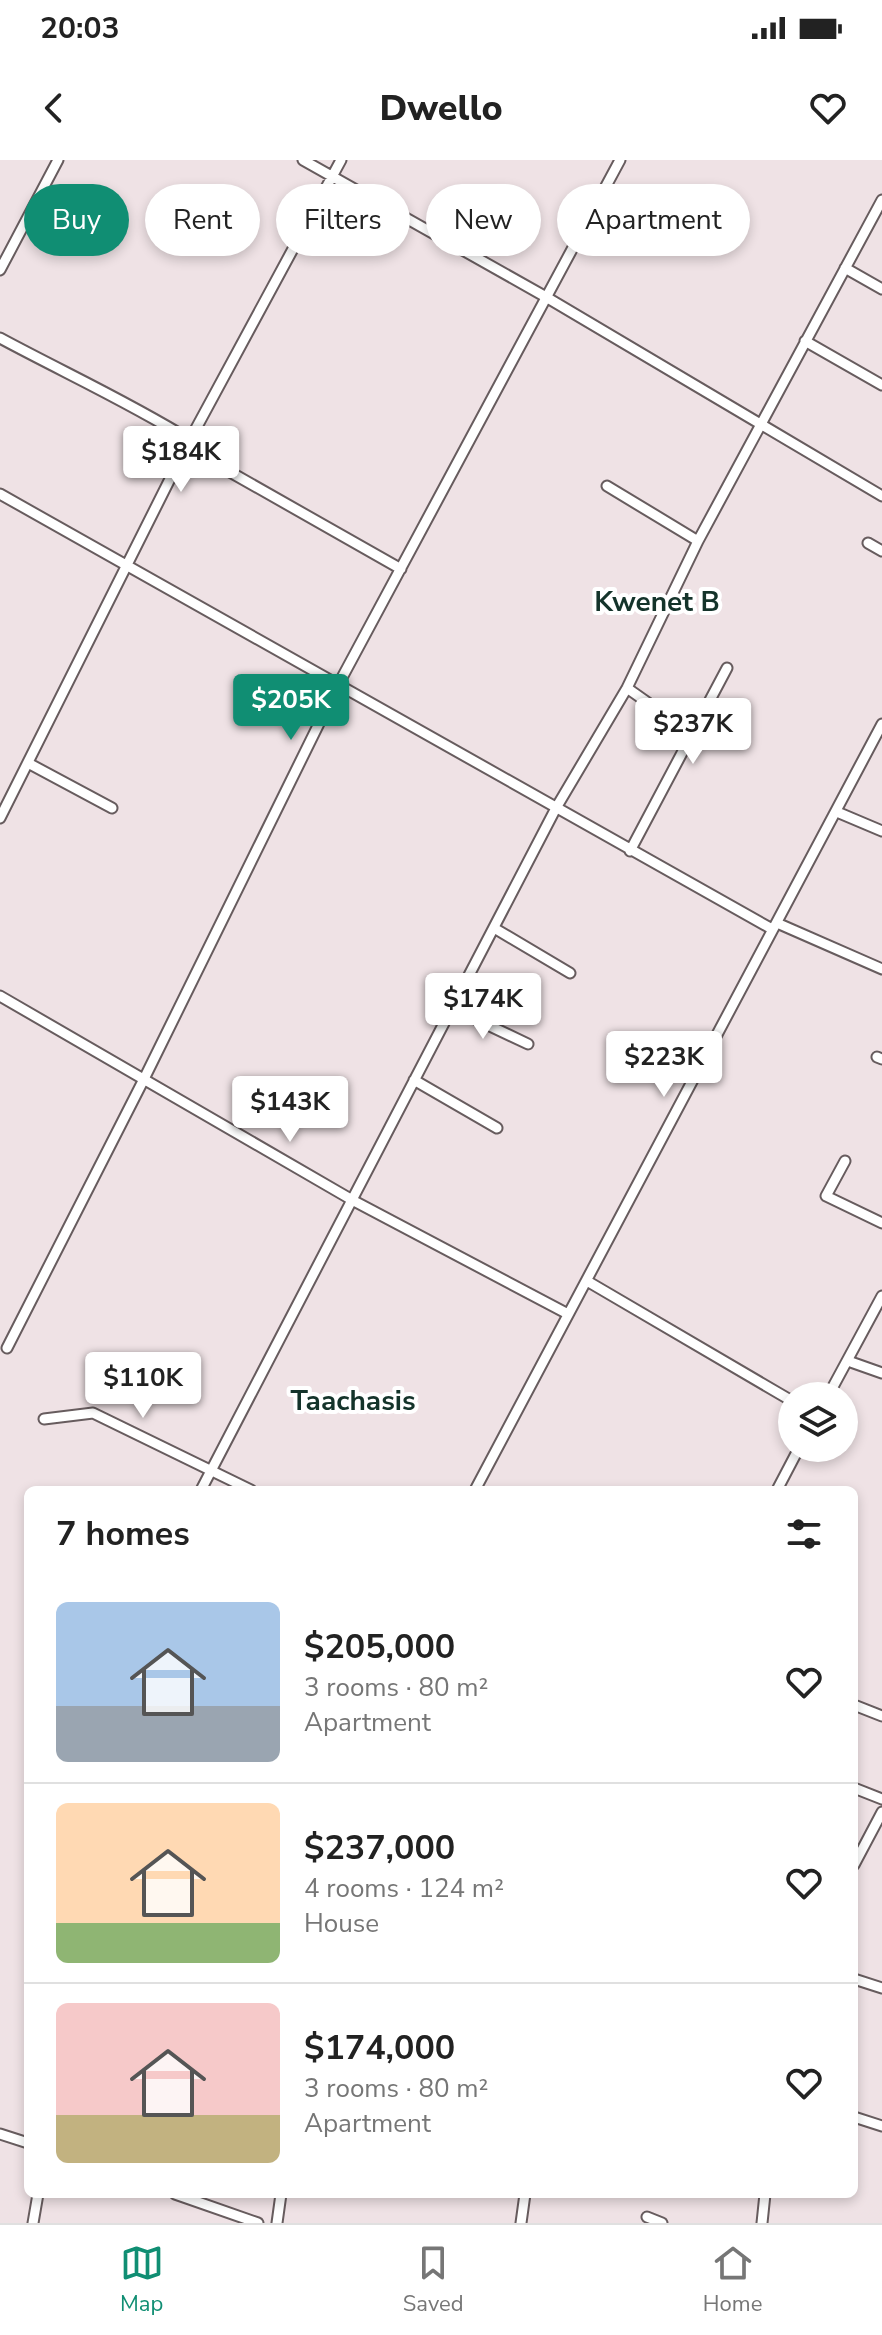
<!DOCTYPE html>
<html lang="en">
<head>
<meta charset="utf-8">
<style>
  body { margin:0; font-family:"Nunito Sans",sans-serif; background:#f2f2f2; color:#222; height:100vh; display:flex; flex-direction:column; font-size:30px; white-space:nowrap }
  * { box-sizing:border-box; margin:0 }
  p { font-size:26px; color:#767676 }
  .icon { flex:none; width:44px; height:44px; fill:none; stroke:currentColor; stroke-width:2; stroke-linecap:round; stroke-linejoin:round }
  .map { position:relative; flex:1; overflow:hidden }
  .panel { position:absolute; left:24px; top:1326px; width:834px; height:712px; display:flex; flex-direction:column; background:#fff; border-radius:12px; box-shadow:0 4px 12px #0003 }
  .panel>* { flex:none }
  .hud { position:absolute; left:24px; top:24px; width:834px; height:72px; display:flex; gap:16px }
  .controls { position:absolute; left:778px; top:1222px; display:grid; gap:16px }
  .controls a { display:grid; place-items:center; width:80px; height:80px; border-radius:50%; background:#fff; box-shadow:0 4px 12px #0003; font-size:40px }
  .price { position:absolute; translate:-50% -68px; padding:0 18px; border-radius:8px; background:#fff; color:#222; font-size:26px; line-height:52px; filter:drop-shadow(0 2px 4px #0008) }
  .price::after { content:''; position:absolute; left:50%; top:48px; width:24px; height:18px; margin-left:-12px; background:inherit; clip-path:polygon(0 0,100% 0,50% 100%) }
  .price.current { background:#108e73; color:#fff }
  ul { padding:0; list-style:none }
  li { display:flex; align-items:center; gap:24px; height:200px; padding:0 32px }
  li+li { border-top:2px solid #e0e0e0 }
  li span { display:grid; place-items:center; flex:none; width:224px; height:160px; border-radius:12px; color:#555 }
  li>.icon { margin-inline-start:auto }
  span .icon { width:96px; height:96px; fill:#fffc; stroke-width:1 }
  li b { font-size:34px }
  h2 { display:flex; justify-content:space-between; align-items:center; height:96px; padding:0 32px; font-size:34px }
  .tag { padding:0 28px; border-radius:36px; background:#fff; box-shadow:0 4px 12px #0003; font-size:28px; line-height:72px }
  .tag.current { background:#108e73; color:#fff }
  .status { display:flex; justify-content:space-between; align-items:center; height:56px; padding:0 40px; background:#fff; direction:ltr }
  .status svg { height:22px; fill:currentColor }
  header { display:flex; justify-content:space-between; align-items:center; height:104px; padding:0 32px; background:#fff; font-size:36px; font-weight:800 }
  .dock { display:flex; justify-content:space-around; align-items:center; height:112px; border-top:2px solid #e0e0e0; background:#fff; font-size:22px; color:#767676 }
  .dock a { display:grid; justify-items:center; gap:4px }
  .dock .current { color:#108e73 }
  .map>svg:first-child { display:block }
</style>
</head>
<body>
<div class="status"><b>20:03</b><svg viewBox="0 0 49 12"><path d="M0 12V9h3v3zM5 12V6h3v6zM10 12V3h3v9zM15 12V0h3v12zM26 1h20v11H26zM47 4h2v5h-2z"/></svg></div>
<header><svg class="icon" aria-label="back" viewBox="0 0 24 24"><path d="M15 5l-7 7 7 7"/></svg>Dwello<svg class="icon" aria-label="heart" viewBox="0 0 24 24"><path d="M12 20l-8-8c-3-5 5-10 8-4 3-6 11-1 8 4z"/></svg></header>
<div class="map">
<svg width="882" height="2063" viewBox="0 0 882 2063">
  <rect width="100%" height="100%" fill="#efe2e5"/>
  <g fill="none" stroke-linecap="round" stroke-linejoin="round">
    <defs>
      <path id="minor" d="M303 0 546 137 882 336
        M845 108 882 129
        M0 110 58 0
        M0 178C63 212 129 242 190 280
        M805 181 882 225
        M186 287 401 409
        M607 326 698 381
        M0 334 772 769
        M868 383 882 391
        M627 528 692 574
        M28 603 112 648
        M837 652 882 671
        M0 658 186 287 341 0
        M630 691 727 508
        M777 763 882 809
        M494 768 570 813
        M0 836 354 1041 568 1154
        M452 848 528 884
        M877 897 882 899
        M414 920 497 968
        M845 1001 826 1036 882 1063
        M587 1121 792 1241
        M7 1188 144 919 337 527 620 0
        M848 1201 882 1213
        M828 1236 882 1136
        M44 1259 93 1253 251 1330
        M201 1330 556 648 627 528 698 381 882 40
        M475 1330 882 564
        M777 1330 799 1288
        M854 1545 882 1556
        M854 1628 882 1639
        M854 1705 882 1652
        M854 1819 882 1828
        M854 1957 882 1966
        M0 1974 28 1983
        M175 2034 258 2063
        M647 2057 662 2063
        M33 2063 38 2034
        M277 2063 281 2034
        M521 2063 525 2034
        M762 2063 765 2034"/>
    </defs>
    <!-- minor casing -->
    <use href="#minor" stroke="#675c5e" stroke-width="13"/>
    <!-- minor -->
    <use href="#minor" stroke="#fff" stroke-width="9"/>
  </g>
  <g text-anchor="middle" stroke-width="8" stroke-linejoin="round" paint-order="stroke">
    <!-- quarter labels -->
    <g font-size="28" font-weight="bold" fill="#14332a" stroke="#fff">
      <text x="657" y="451">Kwenet B</text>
      <text x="353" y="1250">Taachasis</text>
    </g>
  </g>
</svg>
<div class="controls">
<a><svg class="icon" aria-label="layers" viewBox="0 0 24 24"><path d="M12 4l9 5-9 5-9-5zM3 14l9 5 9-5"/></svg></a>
</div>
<b class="price" style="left:181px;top:334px">$184K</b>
<b class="price current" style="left:291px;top:582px">$205K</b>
<b class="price" style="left:693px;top:606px">$237K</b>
<b class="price" style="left:483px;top:881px">$174K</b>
<b class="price" style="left:664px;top:939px">$223K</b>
<b class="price" style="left:290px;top:984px">$143K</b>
<b class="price" style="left:143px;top:1260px">$110K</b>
<div class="hud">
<a class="tag current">Buy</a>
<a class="tag">Rent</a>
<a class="tag">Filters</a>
<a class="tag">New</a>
<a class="tag">Apartment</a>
</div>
<section class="panel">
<h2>7 homes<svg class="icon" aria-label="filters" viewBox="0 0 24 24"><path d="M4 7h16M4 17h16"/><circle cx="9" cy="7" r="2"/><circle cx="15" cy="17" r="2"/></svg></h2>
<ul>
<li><span style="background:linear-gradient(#a9c7e8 65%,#9aa5b1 0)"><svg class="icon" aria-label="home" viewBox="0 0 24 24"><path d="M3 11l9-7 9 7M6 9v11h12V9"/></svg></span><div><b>$205,000</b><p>3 rooms · 80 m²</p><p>Apartment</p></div><svg class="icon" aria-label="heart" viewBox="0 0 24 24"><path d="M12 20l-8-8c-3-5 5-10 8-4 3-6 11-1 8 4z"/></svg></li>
<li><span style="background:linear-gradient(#ffd9b3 75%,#8fb573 0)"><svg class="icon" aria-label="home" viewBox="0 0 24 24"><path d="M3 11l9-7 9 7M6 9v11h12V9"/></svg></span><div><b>$237,000</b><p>4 rooms · 124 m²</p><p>House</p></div><svg class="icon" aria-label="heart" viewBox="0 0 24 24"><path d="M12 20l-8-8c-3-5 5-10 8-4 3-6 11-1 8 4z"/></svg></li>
<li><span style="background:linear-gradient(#f6c9c9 70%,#c2b280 0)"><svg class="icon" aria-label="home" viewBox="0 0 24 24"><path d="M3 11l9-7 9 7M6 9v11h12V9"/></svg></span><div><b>$174,000</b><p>3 rooms · 80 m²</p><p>Apartment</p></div><svg class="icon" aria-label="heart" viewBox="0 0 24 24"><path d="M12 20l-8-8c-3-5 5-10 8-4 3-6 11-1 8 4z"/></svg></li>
</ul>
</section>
</div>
<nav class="dock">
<a class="current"><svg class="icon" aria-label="map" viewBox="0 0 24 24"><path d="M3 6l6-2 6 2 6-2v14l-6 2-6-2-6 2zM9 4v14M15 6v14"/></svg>Map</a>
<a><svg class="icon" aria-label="saved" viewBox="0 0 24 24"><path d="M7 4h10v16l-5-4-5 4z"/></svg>Saved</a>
<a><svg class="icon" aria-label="home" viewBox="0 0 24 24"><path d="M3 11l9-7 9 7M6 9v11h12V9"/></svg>Home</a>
</nav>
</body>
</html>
